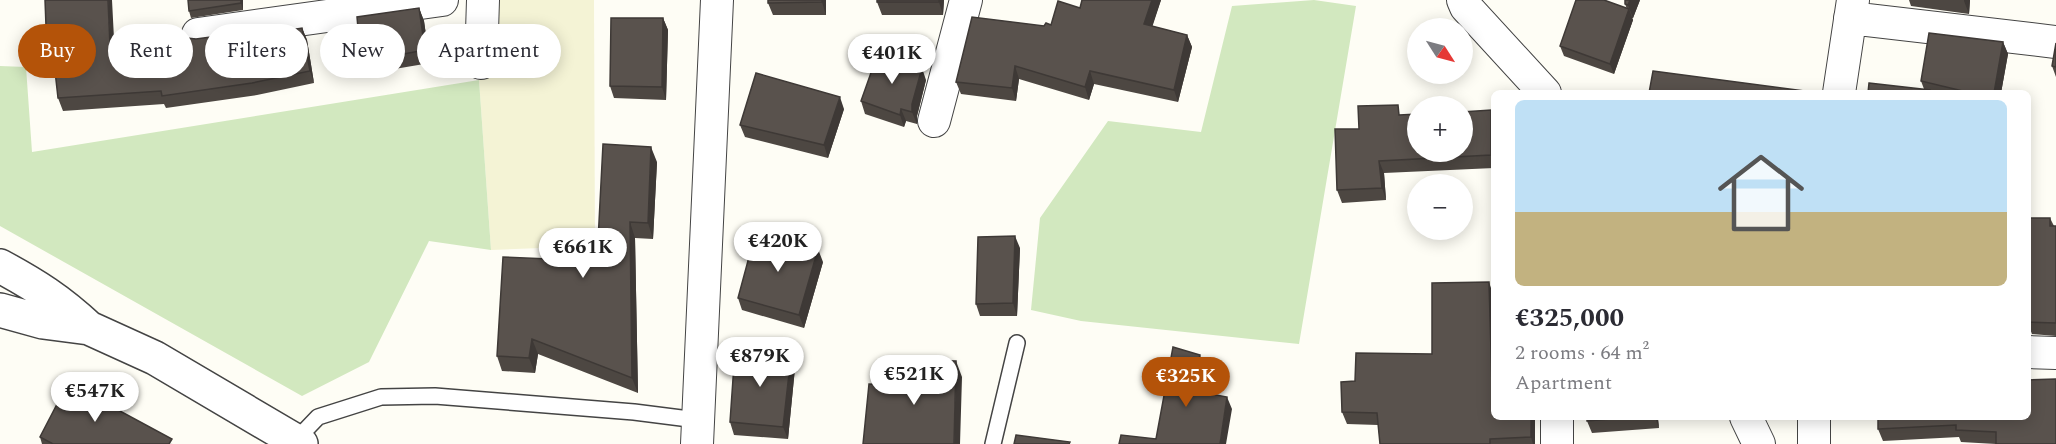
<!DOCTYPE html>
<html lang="en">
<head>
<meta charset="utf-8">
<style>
  body { margin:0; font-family:Spectral,serif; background:#f7f7f7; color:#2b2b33; height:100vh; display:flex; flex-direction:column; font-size:22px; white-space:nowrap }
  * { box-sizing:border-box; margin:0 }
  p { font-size:20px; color:#7c7c81 }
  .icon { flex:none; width:33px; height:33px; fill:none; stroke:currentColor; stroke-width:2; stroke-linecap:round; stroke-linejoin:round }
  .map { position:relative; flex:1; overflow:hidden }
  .drawer { position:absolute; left:1491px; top:90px; width:540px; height:330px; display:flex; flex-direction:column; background:#fff; border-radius:9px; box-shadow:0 3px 15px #0003 }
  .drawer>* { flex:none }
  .banner { position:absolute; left:18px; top:24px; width:570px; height:54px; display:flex; gap:12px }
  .needle { width:39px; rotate:126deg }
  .buttons { position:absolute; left:1407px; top:18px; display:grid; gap:12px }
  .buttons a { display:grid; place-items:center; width:66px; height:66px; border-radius:50%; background:#fff; box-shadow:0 3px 15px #0003; font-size:30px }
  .price { position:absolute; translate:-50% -51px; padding:0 14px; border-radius:21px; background:#fff; color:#222; font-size:20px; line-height:39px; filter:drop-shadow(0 2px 3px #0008) }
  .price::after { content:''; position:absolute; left:50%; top:36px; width:18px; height:14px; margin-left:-9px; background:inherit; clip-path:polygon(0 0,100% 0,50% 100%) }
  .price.current { background:#b45309; color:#fff }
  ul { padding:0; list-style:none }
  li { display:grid; align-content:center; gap:12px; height:318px; padding:0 24px }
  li+li { border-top:2px solid #e1e1e2 }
  li span { display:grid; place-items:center; height:186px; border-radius:9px; color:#555 }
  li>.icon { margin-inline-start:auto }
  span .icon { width:108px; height:108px; fill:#fffc; stroke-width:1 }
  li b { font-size:26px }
  .tag { padding:0 21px; border-radius:27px; background:#fff; box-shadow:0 3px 15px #0003; font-size:21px; line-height:54px }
  .tag.current { background:#b45309; color:#fff }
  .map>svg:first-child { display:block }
</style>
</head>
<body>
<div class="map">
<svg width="2056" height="444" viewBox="0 0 2056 444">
  <rect width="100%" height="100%" fill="#fefdf5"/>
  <!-- farmland -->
  <path fill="#f4f3d5" d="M483 0H594L595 246 491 250 479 80Z"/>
  <!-- green -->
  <path fill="#d2e8bf" d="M1314 0 1356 6 1299 344 1081 321 1031 310 1040 218 1108 121 1201 132 1232 6Z
    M0 66 26 67 32 152 479 80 491 250 429 241 369 362 302 396 0 226Z"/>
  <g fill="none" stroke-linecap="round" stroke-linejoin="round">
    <defs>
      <path id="service" d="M295 441 318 417 381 397 435 396 634 412 697 420
        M993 444 1017 343"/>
      <path id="minor" d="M1463 0 1466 7 1545 93
        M1850 18 2056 42
        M198 34 442 0
        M481 63 483 0
        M1839 93 1853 0
        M934 121 966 0
        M2028 352 2056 353
        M1746 417 1759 444
        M697 444 717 0
        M1557 444V417
        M1814 444V417"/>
      <path id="tertiary" d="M0 266C35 285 59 300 89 328
        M0 310 43 322 89 328 155 358 301 444"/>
    </defs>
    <!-- service casing -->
    <use href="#service" stroke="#444" stroke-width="18"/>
    <!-- minor casing -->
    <use href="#minor" stroke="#444" stroke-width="34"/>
    <!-- tertiary casing -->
    <use href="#tertiary" stroke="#444" stroke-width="36"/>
    <!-- service -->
    <use href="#service" stroke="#fff" stroke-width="15"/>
    <!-- minor -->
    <use href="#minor" stroke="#fff" stroke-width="32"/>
    <!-- tertiary -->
    <use href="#tertiary" stroke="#fff" stroke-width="33"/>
  </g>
  <!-- wall -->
  <path fill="#4d4742" d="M45 0 114 45 187 38 196 39 240 33 242 38 302 28 307 40 314 83 257 95 166 108 164 104 63 111 58 98 52 38 46 26Z
    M243 0V10L191 18 189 11Z
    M826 0V15H773L768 3Z
    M944 0 943 15H882L877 2Z
    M1082 0H1161L1152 26 1187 35 1192 47 1178 102 1094 84 1089 100 1019 79 1016 101 961 94 956 82 1044 26 1051 25 1080 8Z
    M1640 0 1633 18H1632L1633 20 1614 74 1564 56 1560 46 1627 9 1625 4Z
    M1909 0H1970L1969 14 1911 6Z
    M419 8 424 21 430 63 365 74 361 62Z
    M663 18 668 30 666 100 614 98 610 86Z
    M2003 42 2008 54 2001 93H1868L1924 89 1921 81Z
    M2056 43V77L2052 66Z
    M926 80 917 116V124L906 121 904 127 865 114 861 101Z
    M844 109 828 158 745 137 740 125Z
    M1494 118V168L1384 173 1386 200 1342 203 1337 190 1359 129Z
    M657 162 653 239 635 238 638 393 538 354 535 373 502 371 497 356 597 261Z
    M2028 218H2050L2054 226H2056V336L2032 334 2028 324Z
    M1020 248 1017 316H980L976 304Z
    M823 262 804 328 742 310 738 298Z
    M1493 294 1494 417H1535V444H1380L1378 425 1347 424 1342 412 1432 354Z
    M791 356 795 368 788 439 734 435 730 422Z
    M1587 417H1660L1658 419 1659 428 1592 433 1587 421Z
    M2028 417 1996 444 1961 442 1959 437 1883 441 1878 429Z
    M40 437 173 444H42Z"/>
  <!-- shaded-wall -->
  <path fill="#3e3936" d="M108 0H112L115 58 110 45Z
    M241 0H243V10L241 3Z
    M822 0H826V15L822 2Z
    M939 0H944L943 15 939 2Z
    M1152 0H1161L1149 37 1144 24Z
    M1630 0H1640L1633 18 1628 5Z
    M1964 0H1970L1969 14 1964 1Z
    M419 8 424 21 430 63 425 50Z
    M1629 9 1633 20 1614 74 1610 64Z
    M663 18 668 30 666 100 662 87Z
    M302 28 307 40 314 83 310 71Z
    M1187 35 1192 47 1178 102 1174 90Z
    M2003 42 2008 54 2001 93H1994Z
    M1015 66 1019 79 1016 101 1012 88Z
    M922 68 926 80 917 116V124L912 112V104Z
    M1090 71 1094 84 1089 100 1085 87Z
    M840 97 844 109 828 158 824 145Z
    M901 109 906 121 904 127 900 115Z
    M1491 110 1494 118V164L1491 155Z
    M651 147 657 162 653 239 648 223Z
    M1379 161 1384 173 1386 200 1382 188Z
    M630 222 635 238 638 393 632 378Z
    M1015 236 1020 248 1017 316 1013 303Z
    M818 249 823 262 804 328 799 315Z
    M1489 282 1493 294 1494 391 1492 386Z
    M532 339 538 354 535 373 529 358Z
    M1200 355 1204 367 1194 402 1190 390Z
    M791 356 795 368 788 439 783 427Z
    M956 361 962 377 960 444H954Z
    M1227 397 1232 409 1226 444H1220Z
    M1531 417H1535V444H1533L1531 437Z
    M1655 417H1660L1658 419 1659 428Z"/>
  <!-- building -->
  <path fill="#59524d" stroke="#3e3936" stroke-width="1.5" d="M45 0H108L110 45 181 34 187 38 196 39 240 33 241 38 302 28 310 71 252 83 162 96 161 91 58 98 50 26H46Z
    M188 0H241V3L189 11Z
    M768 0H822V2L768 3Z
    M877 0H939V2H877Z
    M1082 0H1152L1144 24 1187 35 1174 90 1090 71 1085 87 1015 66 1012 88 956 82 972 17 1044 26 1046 23 1051 25 1058 1 1080 8Z
    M1576 0H1604L1629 9 1610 64 1560 46Z
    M1625 0H1630L1628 5 1625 4Z
    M419 8 425 50 361 62 357 17Z
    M611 18H663L662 87 610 86Z
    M1929 33 2003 42 1994 93H1971L1921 81Z
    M2056 43V67L2052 66Z
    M878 53 922 68 912 104V112L901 109 900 115 861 101Z
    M1653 71 1804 91V93H1649Z
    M756 73 840 97 824 145 740 125Z
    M1869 83 1930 90V93H1868Z
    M1398 105 1399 115 1418 114V152H1462V112L1491 110V155L1379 161 1382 188 1337 190 1335 129H1359L1358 106Z
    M603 144 651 147 648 223 630 222 632 378 532 339 529 358 497 356 503 257 597 261Z
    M2028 218H2050V226H2056V323L2028 322Z
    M756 231 818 249 799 315 738 298Z
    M1015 236 1013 303 976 304 978 237Z
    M1489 282 1492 386H1494V417H1531V437L1490 439V444H1380L1377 413 1342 412 1341 382 1355 381 1356 353 1432 354V283Z
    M1173 347 1200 355 1190 390 1227 397 1220 444H1119L1121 435 1156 439Z
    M735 350 791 356 783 427 730 422Z
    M913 360 956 361 954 444H863L869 384 889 385 906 366H912Z
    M2056 379V444H1996V432L1956 430V425L1878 429V417H2028V380Z
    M68 383 172 439 169 444H53L40 437Z
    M1587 417H1636L1587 421Z
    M1016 435 1070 442 1069 444H1014Z"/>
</svg>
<div class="buttons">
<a><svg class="needle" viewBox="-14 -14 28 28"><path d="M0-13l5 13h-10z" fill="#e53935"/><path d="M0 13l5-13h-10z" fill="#7c7c81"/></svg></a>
<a>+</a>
<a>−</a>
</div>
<b class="price" style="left:892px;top:85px">€401K</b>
<b class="price" style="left:778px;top:273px">€420K</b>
<b class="price" style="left:583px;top:279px">€661K</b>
<b class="price" style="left:760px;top:388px">€879K</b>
<b class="price" style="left:914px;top:406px">€521K</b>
<b class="price current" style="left:1186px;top:408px">€325K</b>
<b class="price" style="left:95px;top:423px">€547K</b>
<div class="banner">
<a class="tag current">Buy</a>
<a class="tag">Rent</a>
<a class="tag">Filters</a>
<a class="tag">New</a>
<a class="tag">Apartment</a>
</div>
<section class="drawer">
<ul>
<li><span style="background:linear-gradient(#bfe0f5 60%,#c2b280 0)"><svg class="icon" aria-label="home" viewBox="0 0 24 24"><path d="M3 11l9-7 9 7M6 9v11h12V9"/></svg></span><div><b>€325,000</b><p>2 rooms · 64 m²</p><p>Apartment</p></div></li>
</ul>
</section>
</div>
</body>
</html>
